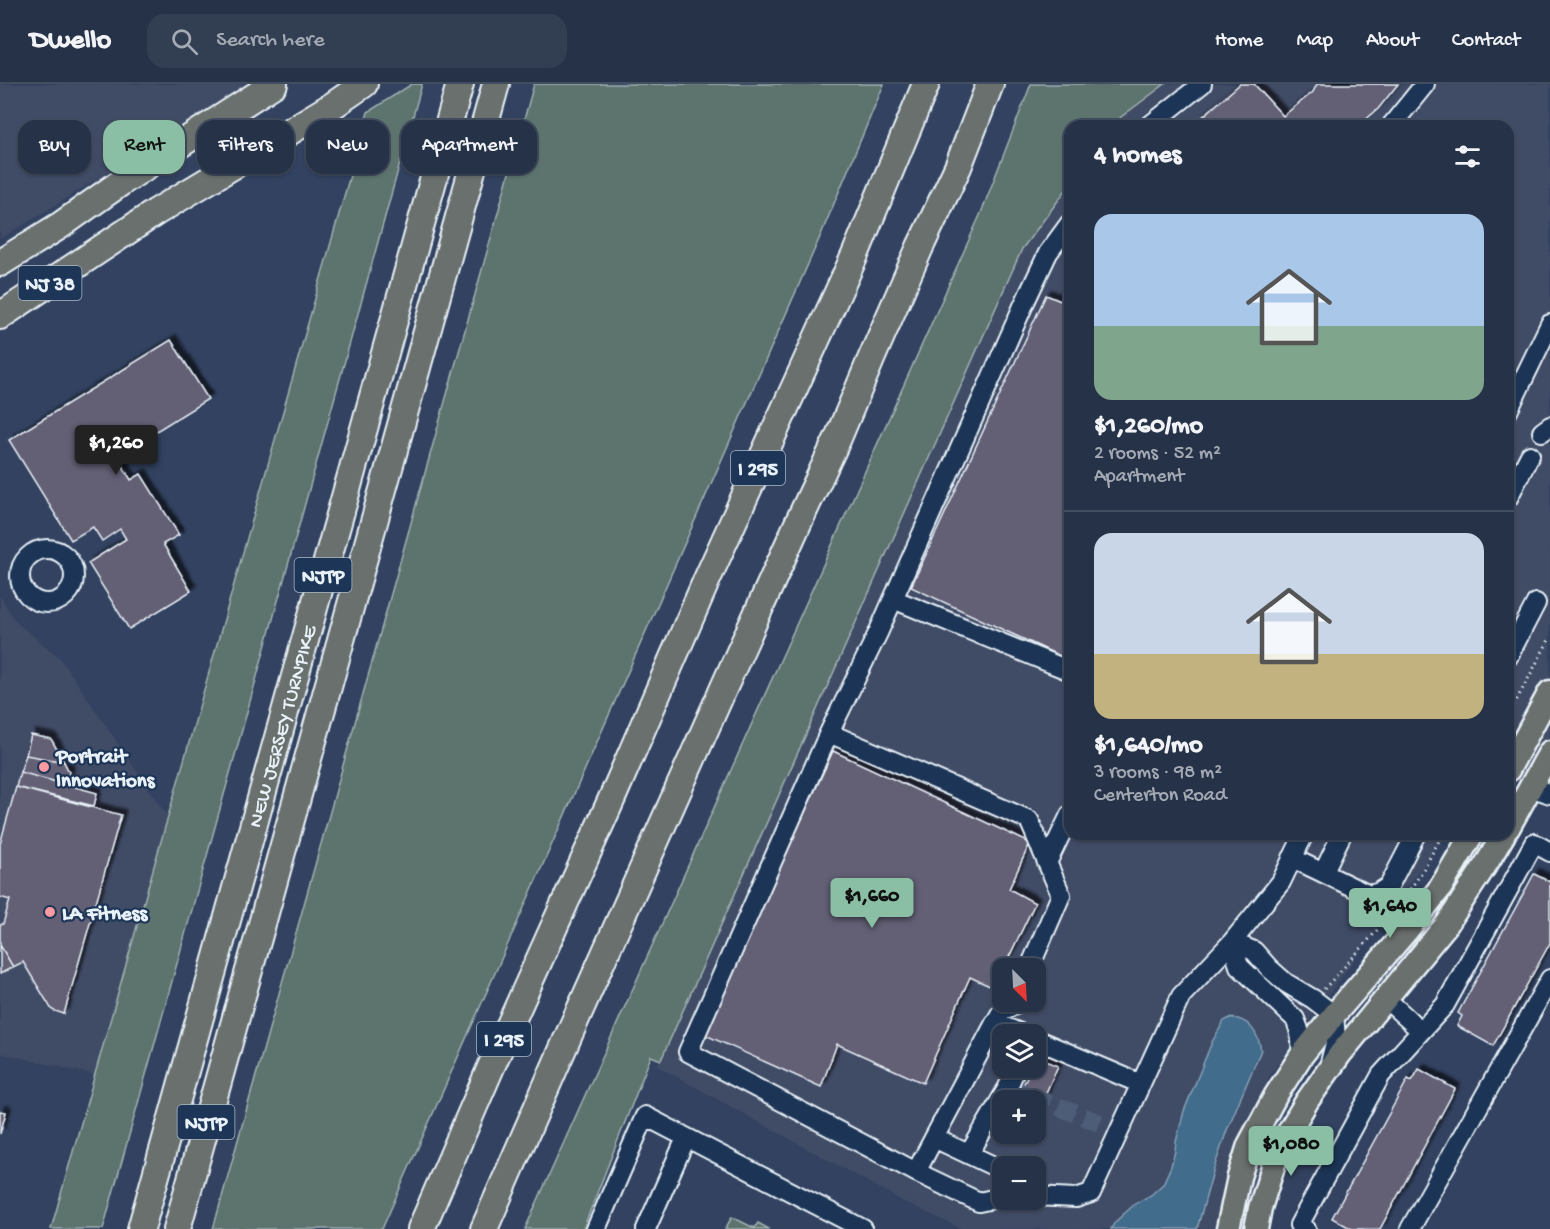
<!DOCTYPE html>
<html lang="en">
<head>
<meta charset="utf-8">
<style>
  body { margin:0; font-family:"Gochi Hand",sans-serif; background:#323e52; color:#f1f3f6; height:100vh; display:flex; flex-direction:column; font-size:22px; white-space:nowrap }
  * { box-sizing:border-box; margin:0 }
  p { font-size:20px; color:#a4aab4 }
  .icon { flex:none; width:33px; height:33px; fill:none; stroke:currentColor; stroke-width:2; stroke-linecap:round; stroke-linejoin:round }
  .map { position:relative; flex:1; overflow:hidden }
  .drawer { position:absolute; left:1064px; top:36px; width:450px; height:720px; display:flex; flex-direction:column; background:#263248; border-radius:18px; box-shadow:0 2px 4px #0004,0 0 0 2px #424d60 }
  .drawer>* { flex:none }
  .guide { position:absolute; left:18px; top:36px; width:570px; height:54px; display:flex; gap:12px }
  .needle { width:39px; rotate:156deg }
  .buttons { position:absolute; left:992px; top:874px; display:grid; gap:12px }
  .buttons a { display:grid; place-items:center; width:54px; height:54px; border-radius:12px; background:#263248; box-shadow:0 2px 4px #0004,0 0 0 2px #424d60; font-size:30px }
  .price { position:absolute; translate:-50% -51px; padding:0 14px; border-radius:6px; background:#8abfa5; color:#111; font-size:20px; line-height:39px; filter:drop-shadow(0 2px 3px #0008) }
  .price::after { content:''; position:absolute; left:50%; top:36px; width:18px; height:14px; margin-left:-9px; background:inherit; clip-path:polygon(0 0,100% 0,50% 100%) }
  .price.active { background:#222; color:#fff }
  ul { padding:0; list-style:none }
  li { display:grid; align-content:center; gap:12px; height:318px; padding:0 30px }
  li+li { border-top:2px solid #424d60 }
  li span { display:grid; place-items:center; height:186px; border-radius:18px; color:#555 }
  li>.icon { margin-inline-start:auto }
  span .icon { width:108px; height:108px; fill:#fffc; stroke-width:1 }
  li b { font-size:26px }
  h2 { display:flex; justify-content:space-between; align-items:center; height:72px; padding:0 30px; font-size:26px }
  .chip { padding:0 21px; border-radius:18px; background:#263248; box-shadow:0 2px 4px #0004,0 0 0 2px #424d60; font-size:21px; line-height:54px }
  .chip.active { background:#8abfa5; color:#111 }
  header { display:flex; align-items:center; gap:36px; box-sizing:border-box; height:84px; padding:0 30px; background:#263248; border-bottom:2px solid #424d60 }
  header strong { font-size:28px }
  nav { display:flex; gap:33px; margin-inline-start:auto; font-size:21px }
  .search { width:420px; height:54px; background:#323e52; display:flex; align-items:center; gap:15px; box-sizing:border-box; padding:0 21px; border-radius:18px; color:#a4aab4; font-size:22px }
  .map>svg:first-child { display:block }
</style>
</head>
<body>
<header>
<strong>Dwello</strong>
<div class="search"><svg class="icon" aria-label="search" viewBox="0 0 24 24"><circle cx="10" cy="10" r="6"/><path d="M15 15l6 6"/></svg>Search here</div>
<nav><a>Home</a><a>Map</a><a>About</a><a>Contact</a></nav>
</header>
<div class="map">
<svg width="1550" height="1145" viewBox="0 0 1550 1145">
  <defs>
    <filter id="shadow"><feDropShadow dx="5" dy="-5" stdDeviation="1.5" flood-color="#0009"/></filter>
  </defs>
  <rect width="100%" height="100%" fill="#324260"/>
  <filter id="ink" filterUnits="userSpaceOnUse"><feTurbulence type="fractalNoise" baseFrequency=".0167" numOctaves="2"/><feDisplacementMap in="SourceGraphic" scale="12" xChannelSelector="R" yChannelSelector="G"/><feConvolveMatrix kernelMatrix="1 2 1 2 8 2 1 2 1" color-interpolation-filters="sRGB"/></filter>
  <g filter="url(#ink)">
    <!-- built -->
    <path fill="#414b66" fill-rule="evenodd" d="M0 0H252L0 155Z
      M1165 0H1550V698H1508V42H1114L1121 33Z
      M1069 102 1070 750H1446L1268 994 1251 1145H962L904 1118 657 982 1022 165ZM1002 885H1035V918H1002ZM1002 951H1035V984H1002ZM1002 1017H1035V1050H1002ZM1002 1083H1035V1116H1002Z
      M0 512 16 538 60 574 172 739 94 991 0 969Z"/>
    <!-- green -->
    <path fill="#5d736e" stroke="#a2b2b3" stroke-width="1.5" d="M412 0H422L103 1145H51L368 28Z
      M534 0H884L820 153 382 1145H213Z
      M1031 0H1165L1121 33 1114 42H1070L1069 102 1022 165 661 976 651 972 583 1145H525L981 129Z
      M732 1133 754 1144 758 1139 769 1145H725Z"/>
    <!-- water -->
    <path fill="#436c8b" stroke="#85a1b7" stroke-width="1.5" d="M1230 934C1249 934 1258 949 1261 966L1227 1046 1214 1084 1197 1145H1111L1115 1138 1136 1119 1151 1111 1163 1100 1171 1082 1175 1067 1176 1058 1184 1027 1212 958 1224 937Z"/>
    <!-- building -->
    <path fill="#645f74" stroke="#e8f1f8" stroke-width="1.5" filter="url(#shadow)" d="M1240 0H1254L1283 32 1313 8 1317 0H1398L1378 25 1358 42H1203L1199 36Z
      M1046 211 1068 220 1070 218V556L1062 573 911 503Z
      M171 256 208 315 116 372 131 396 141 390 179 451 163 460 191 507 129 545 88 479 126 455 120 445 102 457 93 443 71 456 9 356Z
      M31 651 51 655 64 678 26 671Z
      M833 667 1030 759 1009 805 1035 819 994 904 970 893 923 999 837 960 821 1003 703 950Z
      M26 671 64 678 69 688 67 701 20 688Z
      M20 688 97 709 94 722 16 703Z
      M16 703 121 731 64 930 52 926 23 878 13 883 0 861V841L3 840 10 816 0 813V760Z
      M1534 790 1550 798V859L1493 962 1457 942 1462 932 1458 929Z
      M0 861 13 883 0 890Z
      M1036 973 1058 982 1035 1033V1017H1016L1031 984H1035Z
      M1419 985 1455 1005 1380 1145H1352L1332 1134 1408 995 1412 997Z
      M0 1027 6 1028 0 1050Z
      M1007 1050H1027L1024 1058Z"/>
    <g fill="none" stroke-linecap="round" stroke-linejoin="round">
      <!-- minor-tunnel -->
      <path stroke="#4d5c77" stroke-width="18" stroke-dasharray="18 9" stroke-linecap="butt" d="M1008 1003 1120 1047"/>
      <defs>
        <path id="minor" d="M1149 42 1202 0
          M1391 42 1425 0
          M1508 327 1550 240
          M1542 348 1550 342
          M1508 414 1530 371
          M20 492a27 27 0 1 1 54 0a27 27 0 1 1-54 0Z
          M893 515 1070 587
          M1508 573 1536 519
          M829 649 1029 736 1061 811 1029 885
          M1531 703 1550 710
          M1292 774 1369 811 1380 808 1389 802 1416 750
          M1047 779 1070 731
          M1323 789 1342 750
          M1386 915 1421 947
          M995 939 1025 951
          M1035 955 1141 1000
          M1301 972C1302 958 1301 948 1295 935L1239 882 1232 858 1254 867 1269 884 1286 899 1313 915 1334 931 1336 955 1329 983
          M934 1054 1002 1086
          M969 1070 1008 1003 1016 984
          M916 1088 688 968 829 649 878 549 1024 220 1048 169 1070 139
          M1035 1112 1076 1114 1091 1109 1181 912 1232 858 1281 798 1304 750
          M1002 1113 979 1118 916 1088 995 939 1002 927 1013 922 1014 918
          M596 1145 645 1032 863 1145
          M646 1145 686 1054
          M1306 1145 1299 1141 1381 991 1445 921 1534 759 1550 768
          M1410 1145 1550 895"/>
        <path id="major" d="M1508 686 1550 608
          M1508 744 1550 668
          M1228 1145 1239 1093 1249 1061 1276 1011 1301 972 1334 931 1408 845 1441 803 1472 750
          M1256 1145 1260 1124 1279 1064 1307 1017 1340 970 1447 840 1488 777 1504 750"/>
        <g id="highway">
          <path d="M0 179 61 141 123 97 274 0"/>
          <path d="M0 232 156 128 332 22 364 0"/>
          <path id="s1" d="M141 1145 460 0"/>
          <path d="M177 1145 496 0"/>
          <path d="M421 1145 491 983 613 712 708 493 855 171 926 0"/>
          <path d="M484 1145 575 937 725 601 799 437 838 354 872 273 920 163 958 83 990 0"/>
        </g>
      </defs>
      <!-- minor casing -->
      <use href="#minor" stroke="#e8f1f8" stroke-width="22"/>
      <!-- major casing -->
      <use href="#major" stroke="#e8f1f8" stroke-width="27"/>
      <!-- highway casing -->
      <use href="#highway" stroke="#e8f1f8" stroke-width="30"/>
      <!-- path -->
      <path stroke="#e8f1f8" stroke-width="3" stroke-dasharray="1.5 4.5" stroke-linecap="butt" d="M1508 632 1550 554
        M1324 905C1357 869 1392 832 1420 791 1428 778 1435 763 1443 750"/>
      <!-- minor -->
      <use href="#minor" stroke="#1d3557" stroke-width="18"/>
      <!-- major -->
      <use href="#major" stroke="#6b706d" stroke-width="22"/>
      <!-- highway -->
      <use href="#highway" stroke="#6b706d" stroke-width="26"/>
    </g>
  </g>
  <!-- markers -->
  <g fill="#ff9aa2" stroke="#1d3557" stroke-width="2">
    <circle cx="44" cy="683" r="6"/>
    <circle cx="50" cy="828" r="6"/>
  </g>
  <g text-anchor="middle" stroke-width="4.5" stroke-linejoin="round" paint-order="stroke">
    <!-- shield labels -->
    <g fill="#1d3557" stroke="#abb9c8" stroke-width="1.5">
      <rect x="18.5" y="182" width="63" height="34" rx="4.5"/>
      <rect x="731" y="367" width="54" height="34" rx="4.5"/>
      <rect x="294.5" y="474" width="57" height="34" rx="4.5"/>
      <rect x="477" y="938" width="54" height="34" rx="4.5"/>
      <rect x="177.5" y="1021" width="57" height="34" rx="4.5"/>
    </g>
    <g font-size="20" font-weight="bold" fill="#e8f1f8">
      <text x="50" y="206">NJ 38</text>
      <text x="758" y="391">I 295</text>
      <text x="323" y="498">NJTP</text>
      <text x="504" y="962">I 295</text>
      <text x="206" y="1045">NJTP</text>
    </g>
    <!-- street labels -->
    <g font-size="21" fill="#e8f1f8" stroke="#1d3557">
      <text dy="7" stroke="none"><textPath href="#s1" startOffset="522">NEW JERSEY TURNPIKE</textPath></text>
    </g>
    <!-- poi labels -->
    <g font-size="21" font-weight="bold" fill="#e8f1f8" stroke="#1d3557" text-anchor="start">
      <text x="56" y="678">Portrait<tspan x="56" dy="24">Innovations</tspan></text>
      <text x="62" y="835">LA Fitness</text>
    </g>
  </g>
</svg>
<div class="buttons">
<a><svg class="needle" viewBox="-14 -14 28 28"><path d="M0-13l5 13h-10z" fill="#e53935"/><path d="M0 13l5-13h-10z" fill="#a4aab4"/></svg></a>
<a><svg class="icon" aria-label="layers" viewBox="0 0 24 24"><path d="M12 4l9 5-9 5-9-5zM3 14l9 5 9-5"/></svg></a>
<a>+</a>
<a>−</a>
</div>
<b class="price active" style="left:116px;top:392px">$1,260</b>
<b class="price" style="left:872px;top:845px">$1,660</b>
<b class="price" style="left:1390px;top:855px">$1,640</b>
<b class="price" style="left:1291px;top:1093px">$1,080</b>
<div class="guide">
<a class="chip">Buy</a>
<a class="chip active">Rent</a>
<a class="chip">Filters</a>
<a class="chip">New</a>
<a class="chip">Apartment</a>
</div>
<section class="drawer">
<h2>4 homes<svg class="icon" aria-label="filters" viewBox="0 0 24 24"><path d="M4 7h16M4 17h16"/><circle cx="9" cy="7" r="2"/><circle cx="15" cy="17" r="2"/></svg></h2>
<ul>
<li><span style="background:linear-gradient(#a9c7e8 60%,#7fa58c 0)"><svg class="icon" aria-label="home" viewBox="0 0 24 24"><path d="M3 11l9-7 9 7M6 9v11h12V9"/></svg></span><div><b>$1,260/mo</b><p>2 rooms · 52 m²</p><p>Apartment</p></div></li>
<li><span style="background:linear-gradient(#c9d6e8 65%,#c2b280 0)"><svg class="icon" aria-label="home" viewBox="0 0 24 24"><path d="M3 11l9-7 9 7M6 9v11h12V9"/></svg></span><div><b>$1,640/mo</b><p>3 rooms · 98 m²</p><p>Centerton Road</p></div></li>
</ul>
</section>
</div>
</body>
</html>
